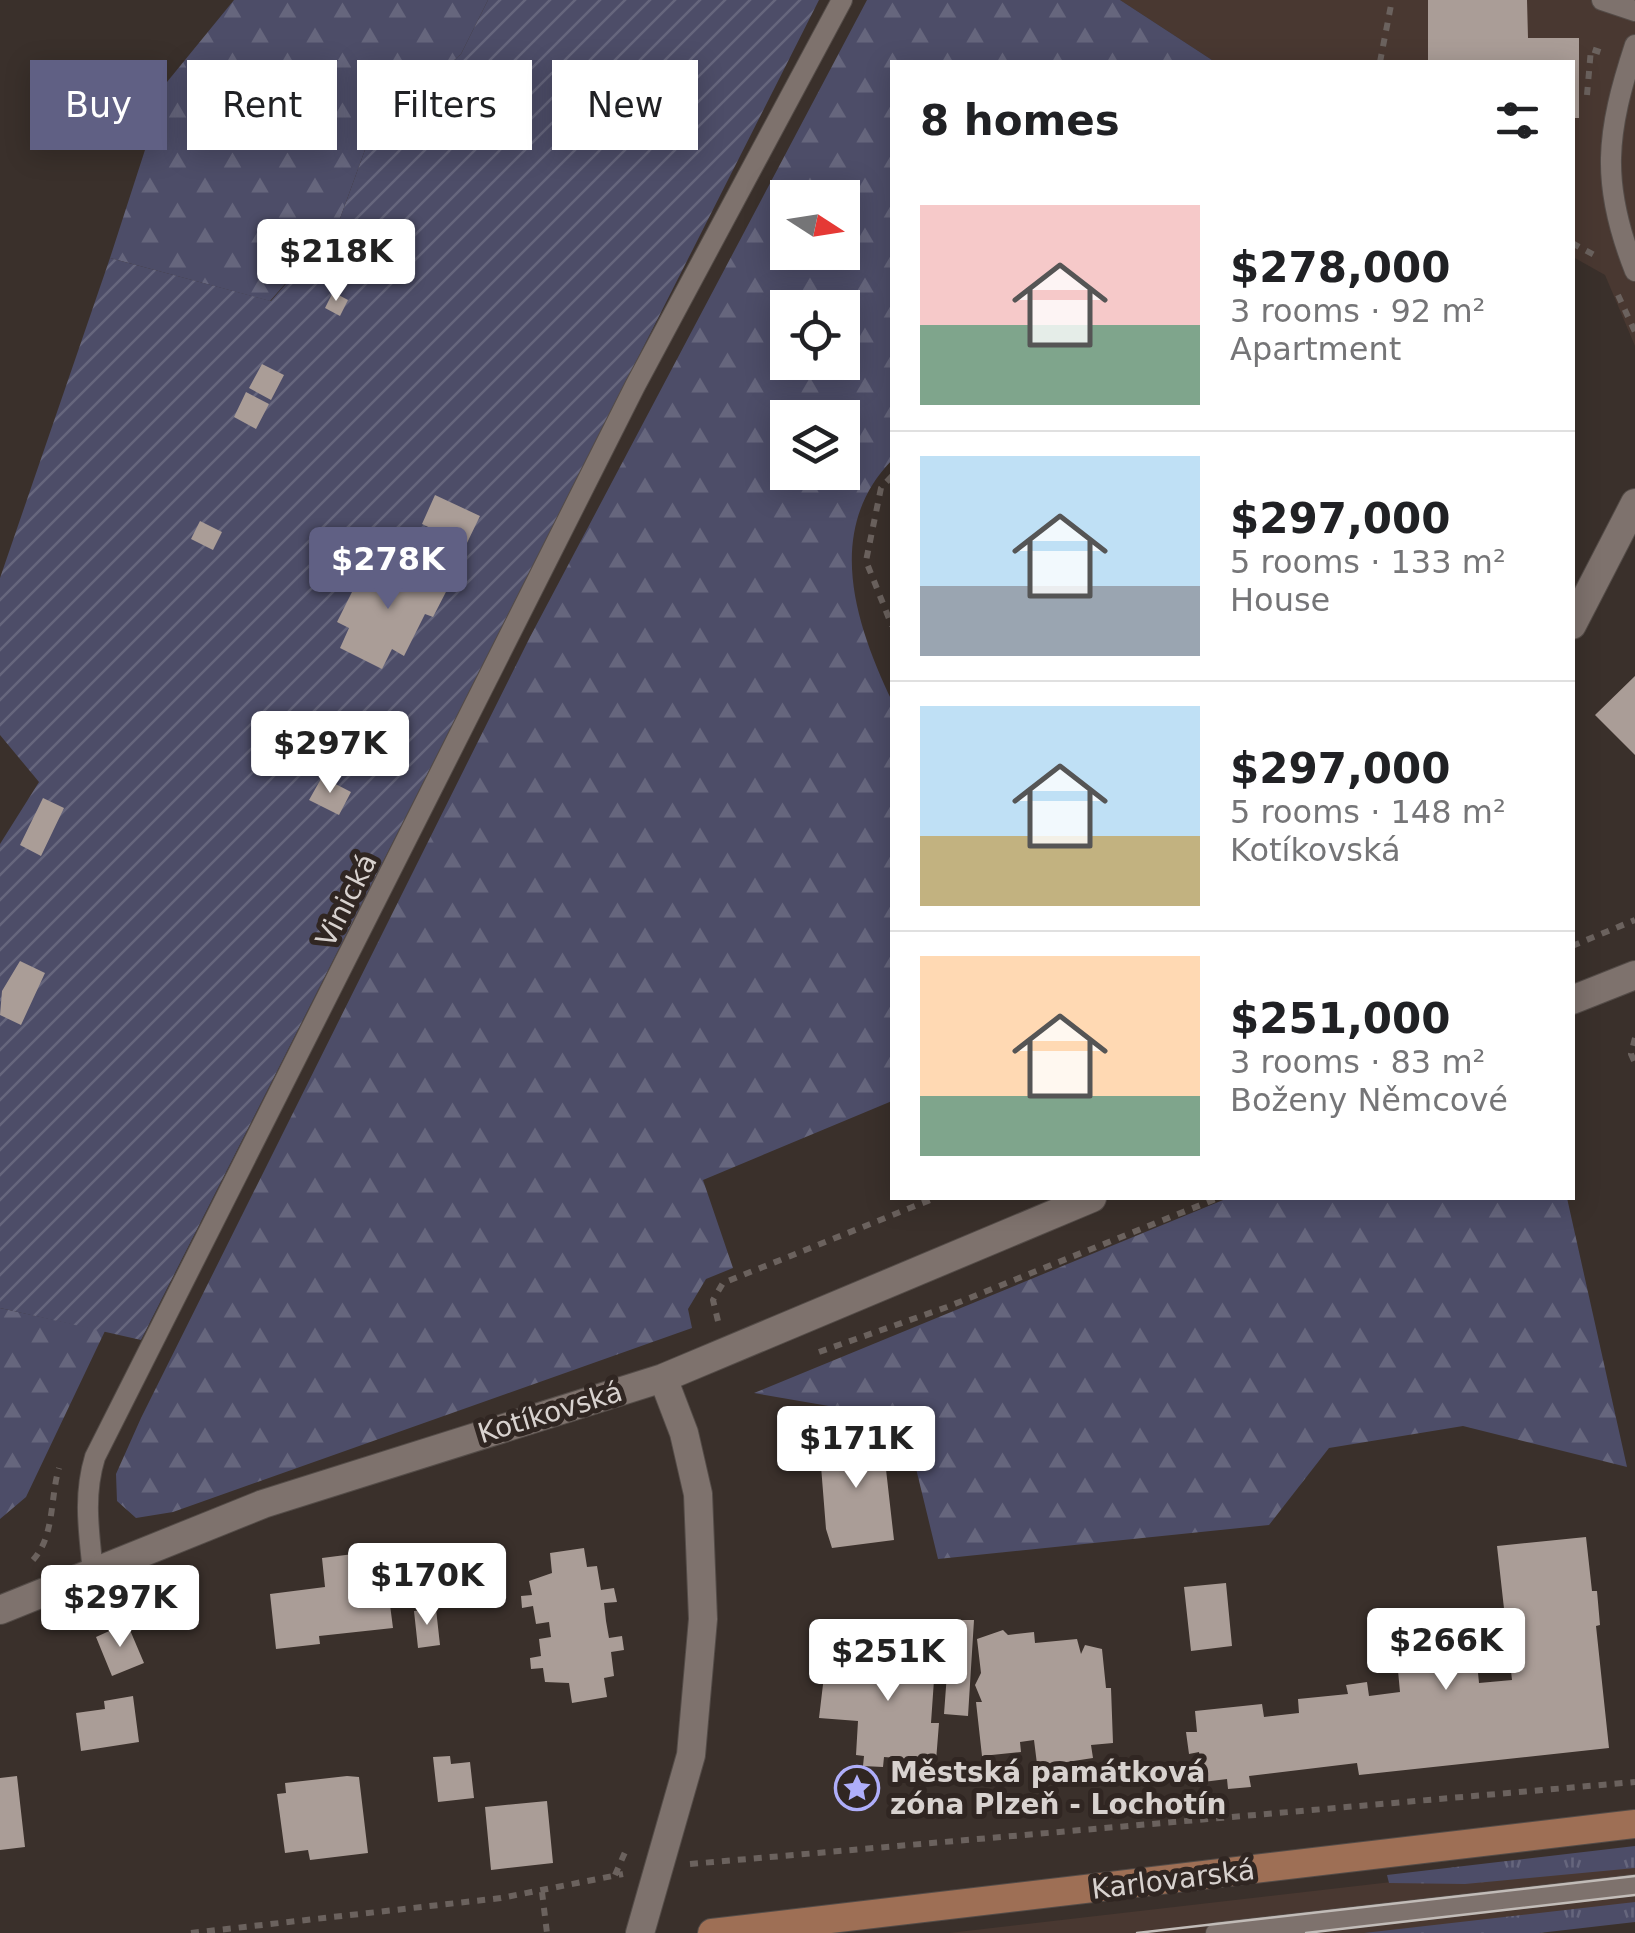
<!DOCTYPE html>
<html lang="en">
<head>
<meta charset="utf-8">
<style>
  body { margin:0; font-family:"DejaVu Sans",sans-serif; background:#f6f6f6; color:#202124; height:100vh; display:flex; flex-direction:column; font-size:38px; white-space:nowrap }
  * { box-sizing:border-box; margin:0 }
  p { font-size:32px; color:#757577 }
  .icon { flex:none; width:55px; height:55px; fill:none; stroke:currentColor; stroke-width:2; stroke-linecap:round; stroke-linejoin:round }
  .map { position:relative; flex:1; overflow:hidden }
  .details { position:absolute; left:890px; top:60px; width:685px; height:1140px; display:flex; flex-direction:column; background:#fff; border-radius:0px; box-shadow:0 5px 25px #0003 }
  .details>* { flex:none }
  .hud { position:absolute; left:30px; top:60px; width:710px; height:90px; display:flex; gap:20px }
  .needle { width:65px; rotate:102deg }
  .fabs { position:absolute; left:770px; top:180px; display:grid; gap:20px }
  .fabs a { display:grid; place-items:center; width:90px; height:90px; border-radius:0px; background:#fff; box-shadow:0 5px 25px #0003; font-size:50px }
  .price { position:absolute; translate:-50% -85px; padding:0 22px; border-radius:10px; background:#fff; color:#222; font-size:32px; line-height:65px; filter:drop-shadow(0 2px 5px #0008) }
  .price::after { content:''; position:absolute; left:50%; top:60px; width:30px; height:22px; margin-left:-15px; background:inherit; clip-path:polygon(0 0,100% 0,50% 100%) }
  .price.selected { background:#606084; color:#fff }
  ul { padding:0; list-style:none }
  li { display:flex; align-items:center; gap:30px; height:250px; padding:0 30px }
  li+li { border-top:2px solid #e0e0e0 }
  li span { display:grid; place-items:center; flex:none; width:280px; height:200px; border-radius:0px; color:#555 }
  li>.icon { margin-inline-start:auto }
  span .icon { width:120px; height:120px; fill:#fffc; stroke-width:1 }
  li b { font-size:42px }
  h2 { display:flex; justify-content:space-between; align-items:center; height:120px; padding:0 30px; font-size:42px }
  .tag { padding:0 35px; border-radius:0px; background:#fff; box-shadow:0 5px 25px #0003; font-size:35px; line-height:90px }
  .tag.selected { background:#606084; color:#fff }
  .map>svg:first-child { display:block }
</style>
</head>
<body>
<div class="map">
<svg width="1635" height="1933" viewBox="0 0 1635 1933">
  <defs>
    <pattern id="grass-tufts" width="24" height="20" patternUnits="userSpaceOnUse" patternTransform="scale(2.5)"><rect width="24" height="20" fill="#4d4d68"/><path d="M3 7l-1-3M5 7V3M7 7l1-3M15 17l-1-3M17 17v-4M19 17l1-3" fill="none" stroke="#66667d"/></pattern>
    <pattern id="forest-firs" width="22" height="20" patternUnits="userSpaceOnUse" patternTransform="scale(2.5)"><rect width="22" height="20" fill="#4d4d68"/><path d="M5 1l3.5 6h-7zM16 11l3.5 6h-7z" fill="#66667d"/></pattern>
    <pattern id="garden-furrows" width="10" height="10" patternUnits="userSpaceOnUse" patternTransform="scale(2.5)"><rect width="10" height="10" fill="#4d4d68"/><path d="M-1 1l2-2M0 10L10 0M9 11l2-2" fill="none" stroke="#66667d"/></pattern>
  </defs>
  <rect width="100%" height="100%" fill="#3a302b"/>
  <!-- built -->
  <path fill="#493831" d="M1120 0H1635V346L1605 275 1573 257 1572 62H1215Z
    M1635 1854V1917L1488 1933H949Z"/>
  <!-- grass -->
  <path fill="url(#grass-tufts)" d="M1635 1846V1868L1465 1884 1389 1883 1387 1875Z
    M1635 1902V1922L1539 1933H1364Z"/>
  <!-- forest -->
  <path fill="url(#forest-firs)" fill-rule="evenodd" d="M234 0H488L461 54 370 136 338 224 270 301 110 258 167 82Z
    M867 0H1120L1215 62H892V460C824 530 855 623 892 701V1101L703 1180 733 1268 706 1279 688 1309 692 1328 173 1512 136 1518 117 1501 116 1474 141 1418 530 637ZM788 198H842V252H788ZM788 308H842V362H788ZM788 418H842V472H788Z
    M1228 1198H1567L1627 1467 1463 1426 1329 1448 1269 1525 938 1559 904 1419 754 1393Z
    M0 1308 105 1331 26 1497 0 1519Z"/>
  <!-- garden -->
  <path fill="url(#garden-furrows)" d="M488 0H819L141 1340 0 1308V844L39 782 0 735V578L110 258 271 301 338 224 370 136 461 54Z"/>
  <!-- building -->
  <path fill="#aa9d97" d="M1428 0H1527L1528 38H1579V118H1572V62L1428 61Z
    M333 292 348 300 340 316 325 308Z
    M262 364 284 375 271 400 249 388Z
    M246 392 269 404 256 429 234 417Z
    M435 495 480 516 466 545 422 524Z
    M200 521 222 532 213 550 191 539Z
    M387 556 448 588 433 617 425 614 404 656 392 649 382 669 340 648 349 628 337 622 360 576 373 583Z
    M1635 676V755L1595 715Z
    M322 777 351 792 339 815 309 800Z
    M43 798 64 808 41 856 20 845Z
    M20 961 45 973 21 1025 0 1015 2 991Z
    M882 1434 894 1540 832 1548 826 1529 819 1441Z
    M1586 1537 1592 1591H1597L1600 1625 1596 1626 1609 1748 1359 1775 1357 1763 1249 1776 1251 1787 1228 1789 1227 1779 1203 1782 1199 1752 1189 1754 1186 1732H1197L1195 1711 1262 1704 1264 1717 1299 1713 1298 1699 1348 1694 1346 1685 1367 1682 1369 1696 1400 1692 1397 1660 1476 1652 1479 1683 1512 1680 1497 1546Z
    M584 1548 587 1567 597 1566 601 1590 614 1588 617 1602 604 1603 606 1621 609 1638 622 1636 624 1650 611 1652 614 1676 604 1678 607 1697 572 1703 569 1683 545 1682 543 1668 531 1669 530 1658 541 1656 539 1639 551 1637 550 1630 549 1622 536 1624 533 1606 522 1608 521 1596 532 1595 529 1581 552 1573 550 1553Z
    M369 1552 371 1567 385 1566 393 1628 319 1636 320 1644 276 1649 270 1594 325 1587 322 1558Z
    M1226 1583 1232 1646 1191 1651 1184 1587Z
    M436 1609 440 1645 418 1648 414 1611Z
    M940 1620H974L968 1716 944 1714 948 1660H953L955 1639H939Z
    M127 1623 144 1663 112 1676 96 1637Z
    M1003 1630 1008 1635 1034 1632 1035 1643 1077 1639 1081 1654 1085 1645 1102 1649 1106 1688H1111L1113 1743 1091 1745 1093 1758 1047 1765 1037 1764 1034 1740 1020 1742 1021 1752 982 1756 976 1702H982L975 1685 981 1673 977 1639Z
    M896 1638 911 1639 910 1649 936 1651 931 1723H939L936 1761 884 1757 883 1767 863 1766 864 1756 856 1755 858 1721 819 1718 824 1676 861 1680 864 1646 896 1648Z
    M133 1696 139 1742 81 1751 76 1713 105 1709 104 1701Z
    M450 1756 451 1764 470 1762 474 1798 438 1802 433 1757Z
    M17 1776 25 1847 0 1850V1778Z
    M347 1776 359 1777 368 1853 310 1860 308 1850 285 1853 277 1794 286 1793 285 1783Z
    M547 1801 553 1863 491 1870 485 1807Z"/>
  <g fill="none" stroke-linecap="round" stroke-linejoin="round">
    <defs>
      <path id="service" d="M1602 0 1635 11
        M1635 45C1606 133 1600 183 1635 271
        M93 1572C89 1532 83 1496 95 1457L635 386 842 0
        M1216 1933 1635 1885"/>
      <path id="minor" d="M1572 625 1635 503
        M1572 1000 1635 975
        M0 1610 263 1504 663 1378 1092 1198
        M640 1933 691 1755 703 1619 698 1494 684 1433 663 1378"/>
      <path id="secondary" d="M712 1933 1635 1824"/>
    </defs>
    <!-- service casing -->
    <use href="#service" stroke="#544c48" stroke-width="22"/>
    <!-- minor casing -->
    <use href="#minor" stroke="#544c48" stroke-width="30"/>
    <!-- secondary casing -->
    <use href="#secondary" stroke="#544c48" stroke-width="30"/>
    <!-- path -->
    <path stroke="#6b625e" stroke-width="6" stroke-dasharray="8 8" stroke-linecap="butt" d="M1380 62 1392 0
      M1587 95 1591 49 1606 54
      M1572 243 1598 257
      M1618 295 1635 332
      M892 476 881 488 866 561 892 626
      M1572 946 1635 920
      M1635 1038 1631 1054 1635 1063
      M718 1321 713 1300 723 1283 935 1198
      M819 1352 947 1307 1218 1198
      M33 1560C55 1536 50 1497 59 1468
      M690 1864 1635 1782
      M615 1875 626 1850
      M542 1892 547 1933
      M191 1933 501 1898 623 1874"/>
    <!-- service -->
    <use href="#service" stroke="#7e726d" stroke-width="20"/>
    <!-- minor -->
    <use href="#minor" stroke="#7e726d" stroke-width="28"/>
    <!-- secondary -->
    <use href="#secondary" stroke="#9e6f55" stroke-width="28"/>
    <!-- tram -->
    <path stroke="#c2bcb8" stroke-width="2.5" d="M1137 1933 1635 1876
      M1306 1933 1635 1895"/>
  </g>
  <!-- icons -->
  <defs>
    <symbol id="sight-ring" viewBox="-11 -11 22 22"><circle r="9.5" fill="#302622" stroke="#afaefa" stroke-width="1.5"/><path d="M0-6L1.8-2.2L6-1.7L2.9 1.2L3.7 5.4L0 3.3L-3.7 5.4L-2.9 1.2L-6-1.7L-1.8-2.2Z" fill="#afaefa"/></symbol>
  </defs>
  <g fill-rule="evenodd">
    <use href="#sight-ring" x="832" y="1763" width="50" height="50"/>
  </g>
  <g text-anchor="middle" stroke-width="10" stroke-linejoin="round" paint-order="stroke">
    <!-- street labels -->
    <g font-size="28" fill="#d8d2cf" stroke="#302622">
      <text transform="translate(346 900) rotate(-63)" y="10">Vinická</text>
      <text transform="translate(550 1412) rotate(-17)" y="10">Kotíkovská</text>
      <text transform="translate(1173 1879) rotate(-7)" y="10">Karlovarská</text>
    </g>
    <!-- poi labels -->
    <g font-size="28" font-weight="bold" fill="#d8d2cf" stroke="#302622" text-anchor="start">
      <text x="890" y="1782">Městská památková<tspan x="890" dy="32">zóna Plzeň - Lochotín</tspan></text>
    </g>
  </g>
</svg>
<div class="fabs">
<a><svg class="needle" viewBox="-14 -14 28 28"><path d="M0-13l5 13h-10z" fill="#e53935"/><path d="M0 13l5-13h-10z" fill="#757577"/></svg></a>
<a><svg class="icon" aria-label="locate" viewBox="0 0 24 24"><circle cx="12" cy="12" r="6"/><path d="M12 2v4M12 18v4M2 12h4M18 12h4"/></svg></a>
<a><svg class="icon" aria-label="layers" viewBox="0 0 24 24"><path d="M12 4l9 5-9 5-9-5zM3 14l9 5 9-5"/></svg></a>
</div>
<b class="price" style="left:336px;top:304px">$218K</b>
<b class="price selected" style="left:388px;top:612px">$278K</b>
<b class="price" style="left:330px;top:796px">$297K</b>
<b class="price" style="left:856px;top:1491px">$171K</b>
<b class="price" style="left:427px;top:1628px">$170K</b>
<b class="price" style="left:120px;top:1650px">$297K</b>
<b class="price" style="left:1446px;top:1693px">$266K</b>
<b class="price" style="left:888px;top:1704px">$251K</b>
<div class="hud">
<a class="tag selected">Buy</a>
<a class="tag">Rent</a>
<a class="tag">Filters</a>
<a class="tag">New</a>
</div>
<section class="details">
<h2>8 homes<svg class="icon" aria-label="filters" viewBox="0 0 24 24"><path d="M4 7h16M4 17h16"/><circle cx="9" cy="7" r="2"/><circle cx="15" cy="17" r="2"/></svg></h2>
<ul>
<li><span style="background:linear-gradient(#f6c9c9 60%,#7fa58c 0)"><svg class="icon" aria-label="home" viewBox="0 0 24 24"><path d="M3 11l9-7 9 7M6 9v11h12V9"/></svg></span><div><b>$278,000</b><p>3 rooms · 92 m²</p><p>Apartment</p></div></li>
<li><span style="background:linear-gradient(#bfe0f5 65%,#9aa5b1 0)"><svg class="icon" aria-label="home" viewBox="0 0 24 24"><path d="M3 11l9-7 9 7M6 9v11h12V9"/></svg></span><div><b>$297,000</b><p>5 rooms · 133 m²</p><p>House</p></div></li>
<li><span style="background:linear-gradient(#bfe0f5 65%,#c2b280 0)"><svg class="icon" aria-label="home" viewBox="0 0 24 24"><path d="M3 11l9-7 9 7M6 9v11h12V9"/></svg></span><div><b>$297,000</b><p>5 rooms · 148 m²</p><p>Kotíkovská</p></div></li>
<li><span style="background:linear-gradient(#ffd9b3 70%,#7fa58c 0)"><svg class="icon" aria-label="home" viewBox="0 0 24 24"><path d="M3 11l9-7 9 7M6 9v11h12V9"/></svg></span><div><b>$251,000</b><p>3 rooms · 83 m²</p><p>Boženy Němcové</p></div></li>
</ul>
</section>
</div>
</body>
</html>
